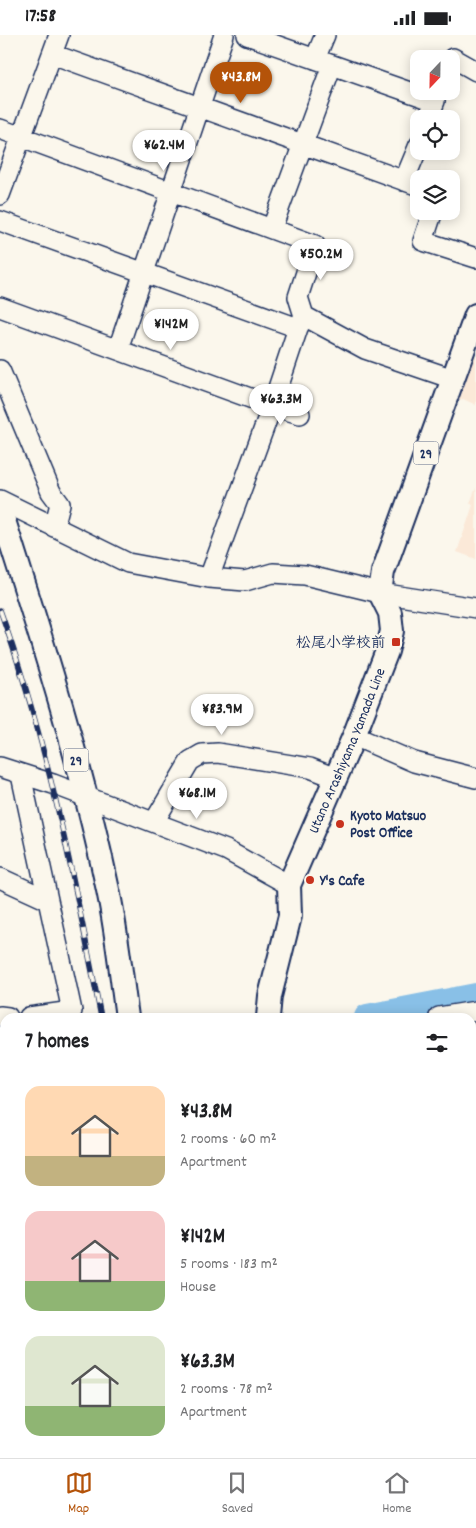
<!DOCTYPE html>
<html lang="en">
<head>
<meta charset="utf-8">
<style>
  body { margin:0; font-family:Dekko,"Klee One",sans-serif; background:#f2f2f2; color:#202124; height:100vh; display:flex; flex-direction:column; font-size:19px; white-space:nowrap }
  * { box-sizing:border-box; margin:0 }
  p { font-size:16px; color:#757577 }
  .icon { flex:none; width:28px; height:28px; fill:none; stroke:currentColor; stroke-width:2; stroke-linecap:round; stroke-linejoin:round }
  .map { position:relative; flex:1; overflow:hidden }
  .side { position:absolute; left:0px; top:978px; width:476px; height:446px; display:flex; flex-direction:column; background:#fff; border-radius:15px 15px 0 0; box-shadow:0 2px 12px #0003 }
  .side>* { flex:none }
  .needle { width:32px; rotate:202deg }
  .tools { position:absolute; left:410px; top:15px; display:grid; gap:10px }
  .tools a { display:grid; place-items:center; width:50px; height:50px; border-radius:10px; background:#fff; box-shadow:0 2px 12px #0003; font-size:25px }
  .price { position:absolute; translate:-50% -42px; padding:0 11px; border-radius:18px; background:#fff; color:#222; font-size:16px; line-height:32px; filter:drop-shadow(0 1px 2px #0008) }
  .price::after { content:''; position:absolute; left:50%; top:30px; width:15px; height:11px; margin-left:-8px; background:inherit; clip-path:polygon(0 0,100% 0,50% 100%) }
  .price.on { background:#b45309; color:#fff }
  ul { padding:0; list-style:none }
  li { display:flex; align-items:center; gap:15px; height:125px; padding:0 25px }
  li span { display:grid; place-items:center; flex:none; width:140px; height:100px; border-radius:15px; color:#555 }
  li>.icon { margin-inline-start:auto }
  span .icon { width:60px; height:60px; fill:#fffc; stroke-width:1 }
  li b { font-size:21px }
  h2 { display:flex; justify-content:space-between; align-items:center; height:60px; padding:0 25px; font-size:21px }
  .status { display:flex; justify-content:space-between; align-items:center; height:35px; padding:0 25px; background:#fff; direction:ltr }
  .status svg { height:14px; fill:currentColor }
  .menu { display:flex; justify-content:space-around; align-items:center; height:70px; border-top:1px solid #e0e0e0; background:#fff; font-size:14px; color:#757577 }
  .menu a { display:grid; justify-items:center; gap:2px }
  .menu .on { color:#b45309 }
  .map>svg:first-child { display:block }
</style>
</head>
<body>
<div class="status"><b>17:58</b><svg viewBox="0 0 49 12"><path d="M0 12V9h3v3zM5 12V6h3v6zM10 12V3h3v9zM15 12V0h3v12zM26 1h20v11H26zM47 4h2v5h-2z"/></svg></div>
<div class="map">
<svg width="476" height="1423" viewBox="0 0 476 1423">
  <rect width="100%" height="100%" fill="#fbf7ec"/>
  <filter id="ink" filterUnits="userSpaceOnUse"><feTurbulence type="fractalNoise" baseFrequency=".02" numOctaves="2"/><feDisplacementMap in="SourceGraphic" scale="10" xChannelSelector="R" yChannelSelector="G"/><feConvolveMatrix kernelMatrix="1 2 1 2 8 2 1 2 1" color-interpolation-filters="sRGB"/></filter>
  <g filter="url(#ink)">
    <!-- built -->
    <path fill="#fbe9d8" d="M476 301V370L463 364 455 366Z
      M476 453V524L457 517 473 470 470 468Z"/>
    <!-- green -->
    <path fill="#afebb0" stroke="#658d87" d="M0 1280 5 1281V1419H80V1423H0Z"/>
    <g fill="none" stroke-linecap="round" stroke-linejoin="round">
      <!-- river -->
      <path stroke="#89c0e7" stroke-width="26" d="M367 982 476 961
        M0 997H5"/>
      <defs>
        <path id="minor" d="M247 0 435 66 428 84
          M52 19 419 151
          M315 24 325 0
          M451 27 453 23 476 36
          M0 94 315 210 298 262 304 281 298 293 272 371 0 272
          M404 146 419 110
          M0 160 59 0
          M433 176 423 206 476 223
          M0 186 298 293
          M272 193 332 30
          M304 281 365 314 453 344
          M118 314 224 0
          M0 335 51 457 60 469 54 492
          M0 465 128 528 209 543 245 546 273 538 305 540 380 558 476 573
          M209 543 272 371 300 379
          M354 701 414 727 476 743
          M0 732 53 749 226 815 289 850
          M21 740 72 976 29 982
          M154 787 190 726 202 719 218 718 310 733 336 743
          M0 843 48 865
          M0 981 8 982
          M439 982 476 976
          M0 1010 5 1011
          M471 1139 476 1145
          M471 1158 476 1160
          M0 1179 5 1181
          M0 1265 5 1266
          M382 1419 393 1423
          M91 1423V1419"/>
        <g id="major">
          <path d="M0 473C40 599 81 726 108 855 117 897 121 940 127 982"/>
          <path id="s1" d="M268 982 270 961 290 881 289 850 354 701 387 616 392 596 390 578 380 558 383 537 476 280"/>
          <path d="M214 1423V1419"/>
        </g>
      </defs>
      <!-- minor casing -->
      <use href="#minor" stroke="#1b2f5e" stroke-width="22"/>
      <!-- major casing -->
      <use href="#major" stroke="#1b2f5e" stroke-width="26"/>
      <!-- minor -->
      <use href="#minor" stroke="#fbf7ec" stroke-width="19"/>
      <!-- major -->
      <use href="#major" stroke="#fbf7ec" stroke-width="22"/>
      <defs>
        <path id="rail" d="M0 575C48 708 74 845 101 982
          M132 1419V1423"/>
      </defs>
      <!-- rail casing -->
      <use href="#rail" stroke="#1b2f5e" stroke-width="5.5"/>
      <!-- rail -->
      <use href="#rail" stroke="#fbf7ec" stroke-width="4" stroke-dasharray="11" stroke-linecap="butt"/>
    </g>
  </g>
  <!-- markers -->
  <g fill="#c8321e" stroke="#fbf7ec" stroke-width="2">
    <rect x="391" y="602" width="10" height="10" rx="2.5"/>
    <circle cx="340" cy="789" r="5"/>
    <circle cx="310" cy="845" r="5"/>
  </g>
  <g text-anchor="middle" stroke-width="4.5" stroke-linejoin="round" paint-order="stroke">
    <!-- shield labels -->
    <g fill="#fbf7ec" stroke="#5e6b89" stroke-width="1">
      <rect x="413.5" y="406.5" width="25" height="23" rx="4"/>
      <rect x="63.5" y="713.5" width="25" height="23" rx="4"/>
    </g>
    <g font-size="14" font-weight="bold" fill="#1b2f5e">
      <text x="426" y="423">29</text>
      <text x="76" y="730">29</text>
    </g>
    <!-- poi labels -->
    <g font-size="15" font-weight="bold" fill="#1b2f5e" stroke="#fbf7ec" text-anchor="start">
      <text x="386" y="612" text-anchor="end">松尾小学校前</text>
      <text x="350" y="785">Kyoto Matsuo<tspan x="350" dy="17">Post Office</tspan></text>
      <text x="320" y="850">Y's Cafe</text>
    </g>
    <!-- street labels -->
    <g font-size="15" fill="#1b2f5e" stroke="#fbf7ec">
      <text dy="5" stroke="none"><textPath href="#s1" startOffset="281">Utano Arashiyama Yamada Line</textPath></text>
    </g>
  </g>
</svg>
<div class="tools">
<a><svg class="needle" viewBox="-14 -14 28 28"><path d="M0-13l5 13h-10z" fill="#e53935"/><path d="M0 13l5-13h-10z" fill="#757577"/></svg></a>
<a><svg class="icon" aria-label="locate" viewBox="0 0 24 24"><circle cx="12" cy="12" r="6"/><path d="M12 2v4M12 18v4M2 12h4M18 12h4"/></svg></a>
<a><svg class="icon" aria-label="layers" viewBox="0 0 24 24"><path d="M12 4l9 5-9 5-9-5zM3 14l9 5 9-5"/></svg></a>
</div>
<b class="price on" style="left:241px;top:69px">¥43.8M</b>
<b class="price" style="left:164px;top:137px">¥62.4M</b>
<b class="price" style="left:321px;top:246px">¥50.2M</b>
<b class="price" style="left:171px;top:316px">¥142M</b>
<b class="price" style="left:281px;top:391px">¥63.3M</b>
<b class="price" style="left:222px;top:701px">¥83.9M</b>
<b class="price" style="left:197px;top:785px">¥68.1M</b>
<section class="side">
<h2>7 homes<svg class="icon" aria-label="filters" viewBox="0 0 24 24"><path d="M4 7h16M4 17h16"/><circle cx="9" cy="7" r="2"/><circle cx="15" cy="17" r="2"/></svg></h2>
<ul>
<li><span style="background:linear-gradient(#ffd9b3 70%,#c2b280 0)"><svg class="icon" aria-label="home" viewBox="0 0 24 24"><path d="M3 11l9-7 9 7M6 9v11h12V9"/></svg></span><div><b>¥43.8M</b><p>2 rooms · 60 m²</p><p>Apartment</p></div></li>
<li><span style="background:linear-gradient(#f6c9c9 70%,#8fb573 0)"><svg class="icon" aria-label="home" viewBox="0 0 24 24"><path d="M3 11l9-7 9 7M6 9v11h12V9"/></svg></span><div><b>¥142M</b><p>5 rooms · 183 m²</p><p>House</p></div></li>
<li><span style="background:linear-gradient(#dfe7d0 70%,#8fb573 0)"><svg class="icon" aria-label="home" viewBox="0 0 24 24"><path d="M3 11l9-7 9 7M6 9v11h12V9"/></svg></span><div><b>¥63.3M</b><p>2 rooms · 78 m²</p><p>Apartment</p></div></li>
</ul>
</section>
</div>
<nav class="menu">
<a class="on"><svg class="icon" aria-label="map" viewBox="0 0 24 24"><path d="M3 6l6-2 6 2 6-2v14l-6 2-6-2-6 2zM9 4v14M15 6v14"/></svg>Map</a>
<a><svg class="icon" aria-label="saved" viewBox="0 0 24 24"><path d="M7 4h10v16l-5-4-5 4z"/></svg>Saved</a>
<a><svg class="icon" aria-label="home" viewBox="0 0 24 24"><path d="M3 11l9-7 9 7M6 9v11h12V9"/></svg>Home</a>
</nav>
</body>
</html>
